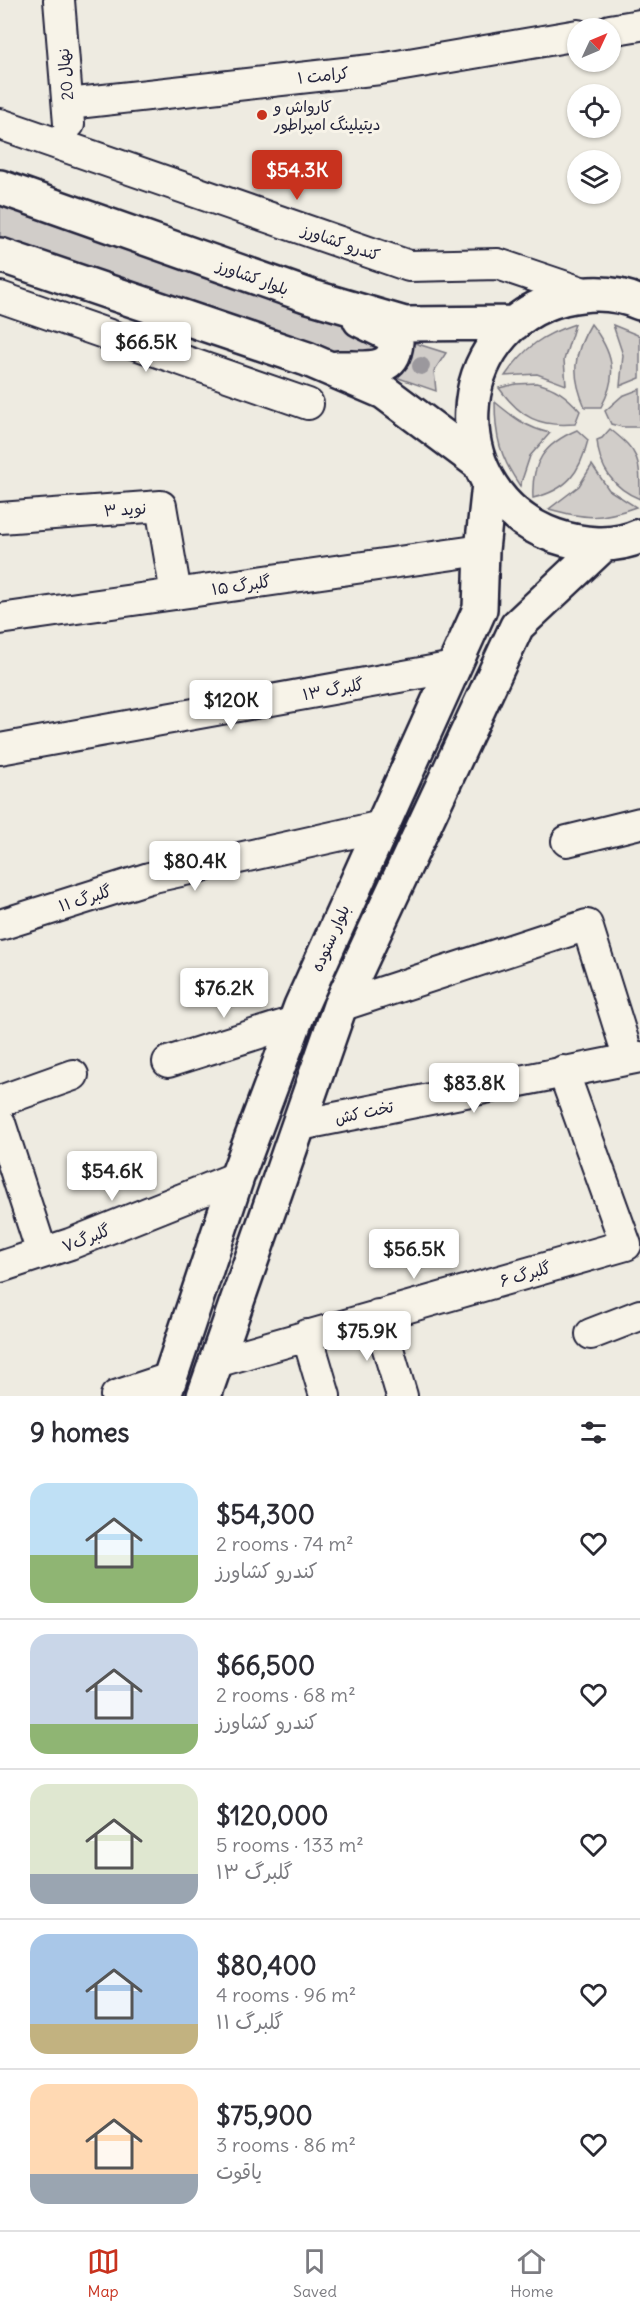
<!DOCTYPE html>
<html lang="en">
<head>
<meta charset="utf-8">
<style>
  body { margin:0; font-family:Delius,"Playpen Sans Arabic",sans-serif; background:#f2f2f3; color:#2b2b33; height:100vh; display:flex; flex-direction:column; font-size:22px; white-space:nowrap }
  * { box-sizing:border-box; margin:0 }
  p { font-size:20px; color:#7c7c81 }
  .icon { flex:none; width:33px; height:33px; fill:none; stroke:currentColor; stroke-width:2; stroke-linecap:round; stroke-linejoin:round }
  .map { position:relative; height:1396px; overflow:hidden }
  .drawer { display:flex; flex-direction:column; background:#fff; flex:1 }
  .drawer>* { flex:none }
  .needle { width:39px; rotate:46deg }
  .controls { position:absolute; left:567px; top:18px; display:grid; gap:12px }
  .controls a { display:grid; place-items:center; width:54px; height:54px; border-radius:50%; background:#fff; box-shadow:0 2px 4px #0004; font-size:30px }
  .price { position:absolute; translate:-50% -51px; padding:0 14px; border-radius:6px; background:#fff; color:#222; font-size:20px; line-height:39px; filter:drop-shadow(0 2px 3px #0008) }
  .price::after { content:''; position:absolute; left:50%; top:36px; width:18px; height:14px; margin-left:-9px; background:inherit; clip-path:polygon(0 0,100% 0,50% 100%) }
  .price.on { background:#c8321e; color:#fff }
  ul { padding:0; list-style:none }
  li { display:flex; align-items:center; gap:18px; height:150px; padding:0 30px }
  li+li { border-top:2px solid #e1e1e2 }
  li span { display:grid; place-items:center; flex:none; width:168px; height:120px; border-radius:18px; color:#555 }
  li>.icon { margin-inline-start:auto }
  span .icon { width:72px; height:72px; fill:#fffc; stroke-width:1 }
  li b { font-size:26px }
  h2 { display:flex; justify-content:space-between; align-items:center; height:72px; padding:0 30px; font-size:26px }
  .tabs { display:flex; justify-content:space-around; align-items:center; height:84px; border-top:2px solid #e1e1e2; background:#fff; font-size:16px; color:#7c7c81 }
  .tabs a { display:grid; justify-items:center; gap:3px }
  .tabs .on { color:#c8321e }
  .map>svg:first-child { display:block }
</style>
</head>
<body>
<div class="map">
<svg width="640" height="1396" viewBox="0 0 640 1396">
  <rect width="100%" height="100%" fill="#eeebe1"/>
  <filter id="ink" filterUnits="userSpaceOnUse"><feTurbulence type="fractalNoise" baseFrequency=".0167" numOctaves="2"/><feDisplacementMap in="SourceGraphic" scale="12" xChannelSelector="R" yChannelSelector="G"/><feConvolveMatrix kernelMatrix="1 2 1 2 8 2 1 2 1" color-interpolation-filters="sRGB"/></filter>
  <g filter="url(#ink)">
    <!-- green -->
    <path fill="#d1cdc9" stroke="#7a7882" stroke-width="1.5" d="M0 203 321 312 377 339 383 347 347 360 0 241Z
      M575 324 564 360 566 385 537 374 505 376C525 347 542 335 575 324Z
      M591 324C613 352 619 375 601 407H585C571 375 573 354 591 324Z
      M613 325 640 336V378L620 386 623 355Z
      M405 340 446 353 434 371 436 391 390 375Z
      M536 383C555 387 567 396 580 411L575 424C539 427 521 418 499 388L516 384Z
      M640 389V427H622L611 424 605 411 622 396Z
      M495 402C513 417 527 428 550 433L530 456 520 486C500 457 495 437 495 402Z
      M610 429C640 453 640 458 640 499 614 489 599 468 597 440L602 438Z
      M577 430 588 440C580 473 567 490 533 498 531 463 544 444 577 430Z
      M592 465 609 490 636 507C600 520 585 519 549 509L579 486Z"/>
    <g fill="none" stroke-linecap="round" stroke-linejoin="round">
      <defs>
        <path id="minor" d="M59 0 69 124
          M610 30 640 25
          M68 104 380 69 578 35
          M0 124 409 266 498 264 584 293
          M0 297 308 404
          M0 518 161 506 176 594
          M0 619 482 550
          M0 749 454 667
          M567 841 640 823
          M0 925 149 878 382 826
          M340 1006 587 925 629 1059
          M168 1062 294 1022
          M0 1101 73 1075
          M0 1123 42 1253
          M300 1125 640 1057
          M0 1267 70 1244 237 1177
          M378 1315 402 1396
          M591 1334 640 1315
          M307 1335 325 1396
          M216 1362 626 1245 563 1071
          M116 1396 170 1378"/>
        <path id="major" d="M0 187 309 296 405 324 515 323
          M0 255 307 359 384 392 479 463
          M640 303C616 292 589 292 564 298 445 328 440 495 555 536 581 545 615 548 640 536
          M338 368C362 367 394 375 396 342L389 334 360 320
          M164 1396 237 1177 301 1006 480 609 482 550 489 484
          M204 1396 340 1006 517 626 604 544"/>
      </defs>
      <!-- minor casing -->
      <use href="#minor" stroke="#22223b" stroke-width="34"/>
      <!-- major casing -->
      <use href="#major" stroke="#22223b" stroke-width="38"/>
      <!-- minor -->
      <use href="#minor" stroke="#f7f3e8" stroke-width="30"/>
      <!-- major -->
      <use href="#major" stroke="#f7f3e8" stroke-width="33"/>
    </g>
    <!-- trees -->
    <circle fill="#9b989d" cx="421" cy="366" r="9"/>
  </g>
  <!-- markers -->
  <circle fill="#c8321e" stroke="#f7f3e8" stroke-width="2" cx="262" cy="115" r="6"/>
  <g text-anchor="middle" stroke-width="6" stroke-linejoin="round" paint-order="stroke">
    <!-- street labels -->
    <g font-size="16" fill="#22223b" stroke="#f7f3e8">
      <text transform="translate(65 74) rotate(-95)" y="6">نهال 20</text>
      <text transform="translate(323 75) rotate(-6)" y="6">کرامت ۱</text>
      <text transform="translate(341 242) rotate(19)" y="6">کندرو کشاورز</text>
      <text transform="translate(253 277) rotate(20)" y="6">بلوار کشاورز</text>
      <text transform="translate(125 509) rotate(-4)" y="6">نوید ۳</text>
      <text transform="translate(241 585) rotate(-8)" y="6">گلبرگ ۱۵</text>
      <text transform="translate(333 689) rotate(-10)" y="6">گلبرگ ۱۳</text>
      <text transform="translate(85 898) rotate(-17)" y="6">گلبرگ ۱۱</text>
      <text transform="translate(330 938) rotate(-66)" y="6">بلوار ستوده</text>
      <text transform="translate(364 1112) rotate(-12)" y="6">تخت کش</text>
      <text transform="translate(86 1238) rotate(-21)" y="6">گلبرگ۷</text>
      <text transform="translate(525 1274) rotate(-16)" y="6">گلبرگ ۶</text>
    </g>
    <!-- poi labels -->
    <g font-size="16" fill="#22223b" stroke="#f7f3e8" text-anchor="start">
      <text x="274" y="112">کارواش و<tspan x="274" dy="18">دیتیلینگ امپراطور</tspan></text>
    </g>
  </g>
</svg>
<div class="controls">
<a><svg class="needle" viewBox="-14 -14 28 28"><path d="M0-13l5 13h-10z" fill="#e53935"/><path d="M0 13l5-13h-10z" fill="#7c7c81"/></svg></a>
<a><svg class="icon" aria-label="locate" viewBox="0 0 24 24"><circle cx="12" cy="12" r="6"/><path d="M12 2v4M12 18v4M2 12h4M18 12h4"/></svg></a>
<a><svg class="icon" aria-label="layers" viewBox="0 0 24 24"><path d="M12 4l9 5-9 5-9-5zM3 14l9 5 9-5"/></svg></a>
</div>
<b class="price on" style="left:297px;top:201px">$54.3K</b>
<b class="price" style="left:146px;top:373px">$66.5K</b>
<b class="price" style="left:231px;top:731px">$120K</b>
<b class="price" style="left:195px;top:892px">$80.4K</b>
<b class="price" style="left:224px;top:1019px">$76.2K</b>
<b class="price" style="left:474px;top:1114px">$83.8K</b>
<b class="price" style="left:112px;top:1202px">$54.6K</b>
<b class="price" style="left:414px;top:1280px">$56.5K</b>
<b class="price" style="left:367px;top:1362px">$75.9K</b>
</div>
<section class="drawer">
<h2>9 homes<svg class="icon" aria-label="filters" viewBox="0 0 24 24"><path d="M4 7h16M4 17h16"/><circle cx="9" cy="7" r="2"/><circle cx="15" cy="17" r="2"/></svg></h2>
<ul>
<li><span style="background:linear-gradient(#bfe0f5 60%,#8fb573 0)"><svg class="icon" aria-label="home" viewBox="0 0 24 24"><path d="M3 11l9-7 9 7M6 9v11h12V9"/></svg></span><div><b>$54,300</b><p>2 rooms · 74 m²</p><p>کندرو کشاورز</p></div><svg class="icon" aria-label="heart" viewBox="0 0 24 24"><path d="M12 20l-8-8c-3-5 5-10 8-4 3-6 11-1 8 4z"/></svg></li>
<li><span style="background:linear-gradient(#c9d6e8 75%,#8fb573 0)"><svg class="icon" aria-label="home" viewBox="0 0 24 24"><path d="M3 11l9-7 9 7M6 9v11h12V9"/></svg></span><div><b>$66,500</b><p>2 rooms · 68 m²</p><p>کندرو کشاورز</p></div><svg class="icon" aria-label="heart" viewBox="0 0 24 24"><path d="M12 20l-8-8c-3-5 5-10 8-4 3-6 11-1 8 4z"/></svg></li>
<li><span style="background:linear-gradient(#dfe7d0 75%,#9aa5b1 0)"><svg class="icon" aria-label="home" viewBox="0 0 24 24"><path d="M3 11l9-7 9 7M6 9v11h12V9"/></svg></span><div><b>$120,000</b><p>5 rooms · 133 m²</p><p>گلبرگ ۱۳</p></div><svg class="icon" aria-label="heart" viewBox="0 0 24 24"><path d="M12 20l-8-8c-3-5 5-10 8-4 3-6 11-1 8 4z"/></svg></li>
<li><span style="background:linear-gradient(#a9c7e8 75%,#c2b280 0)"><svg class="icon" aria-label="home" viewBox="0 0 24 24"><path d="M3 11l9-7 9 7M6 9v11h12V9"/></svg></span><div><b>$80,400</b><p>4 rooms · 96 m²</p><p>گلبرگ ۱۱</p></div><svg class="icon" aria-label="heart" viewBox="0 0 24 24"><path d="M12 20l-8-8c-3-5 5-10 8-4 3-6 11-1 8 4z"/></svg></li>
<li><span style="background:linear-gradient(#ffd9b3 75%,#9aa5b1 0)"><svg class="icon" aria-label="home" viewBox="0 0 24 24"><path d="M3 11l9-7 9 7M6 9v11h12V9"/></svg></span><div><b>$75,900</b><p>3 rooms · 86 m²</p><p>یاقوت</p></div><svg class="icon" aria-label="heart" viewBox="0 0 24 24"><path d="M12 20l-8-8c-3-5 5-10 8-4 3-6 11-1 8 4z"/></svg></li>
</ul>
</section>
<nav class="tabs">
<a class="on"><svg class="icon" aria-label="map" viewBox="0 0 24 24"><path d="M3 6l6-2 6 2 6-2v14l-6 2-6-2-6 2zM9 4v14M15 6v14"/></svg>Map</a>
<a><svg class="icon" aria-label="saved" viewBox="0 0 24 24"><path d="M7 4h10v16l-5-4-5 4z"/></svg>Saved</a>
<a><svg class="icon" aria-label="home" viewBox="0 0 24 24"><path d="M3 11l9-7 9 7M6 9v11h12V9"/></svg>Home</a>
</nav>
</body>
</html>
